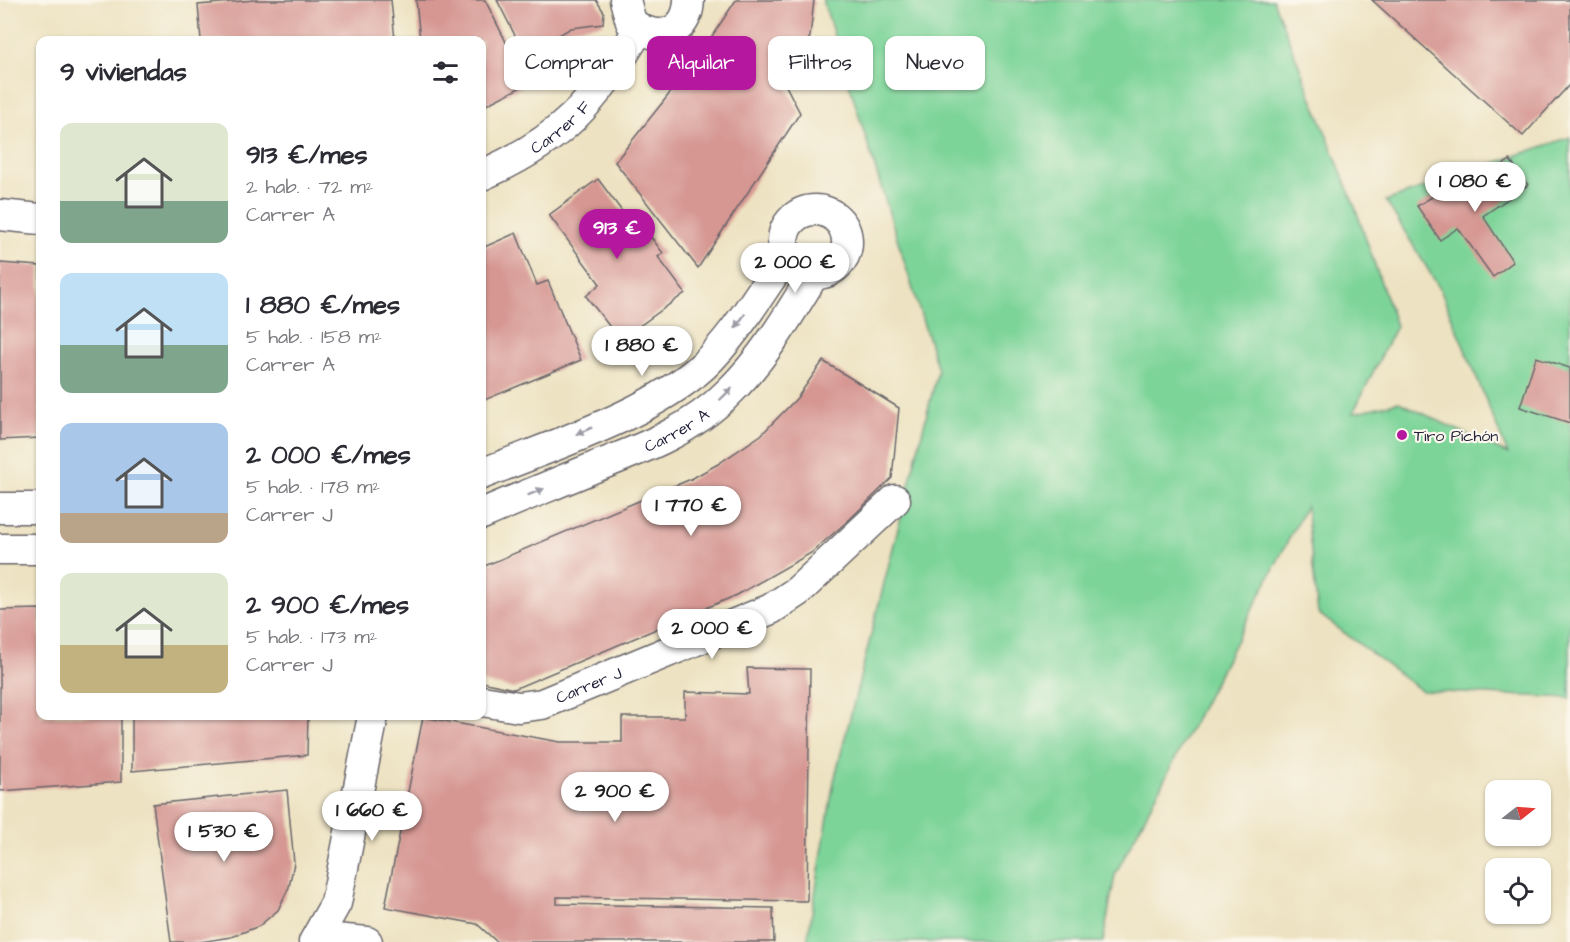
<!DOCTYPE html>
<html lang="es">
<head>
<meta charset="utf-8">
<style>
  body { margin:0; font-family:"Architects Daughter",sans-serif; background:#f7f7f7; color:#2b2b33; height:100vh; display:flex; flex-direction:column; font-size:22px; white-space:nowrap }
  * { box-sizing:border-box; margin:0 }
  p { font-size:20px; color:#7c7c81 }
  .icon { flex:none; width:33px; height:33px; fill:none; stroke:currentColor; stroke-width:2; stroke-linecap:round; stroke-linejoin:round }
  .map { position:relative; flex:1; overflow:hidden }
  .drawer { position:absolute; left:36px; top:36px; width:450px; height:684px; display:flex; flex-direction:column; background:#fff; border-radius:12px; box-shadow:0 2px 4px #0004 }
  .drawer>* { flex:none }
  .hud { position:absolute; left:504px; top:36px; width:570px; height:54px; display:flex; gap:12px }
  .needle { width:39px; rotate:73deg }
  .tools { position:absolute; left:1485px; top:780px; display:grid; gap:12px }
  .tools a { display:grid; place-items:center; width:66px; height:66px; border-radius:12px; background:#fff; box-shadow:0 2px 4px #0004; font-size:30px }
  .price { position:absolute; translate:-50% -51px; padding:0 14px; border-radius:21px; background:#fff; color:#222; font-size:20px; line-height:39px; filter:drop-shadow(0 2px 3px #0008) }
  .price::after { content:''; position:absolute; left:50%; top:36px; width:18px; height:14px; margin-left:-9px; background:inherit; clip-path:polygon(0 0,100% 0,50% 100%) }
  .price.on { background:#b5179e; color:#fff }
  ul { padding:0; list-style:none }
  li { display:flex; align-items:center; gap:18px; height:150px; padding:0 24px }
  li span { display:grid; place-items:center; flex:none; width:168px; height:120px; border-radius:12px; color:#555 }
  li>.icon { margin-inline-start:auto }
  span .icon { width:72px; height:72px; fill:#fffc; stroke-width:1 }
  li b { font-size:26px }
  h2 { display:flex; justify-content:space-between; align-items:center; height:72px; padding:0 24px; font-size:26px }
  .tag { padding:0 21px; border-radius:12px; background:#fff; box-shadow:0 2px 4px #0004; font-size:21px; line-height:54px }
  .tag.on { background:#b5179e; color:#fff }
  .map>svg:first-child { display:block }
</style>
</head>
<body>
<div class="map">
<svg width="1570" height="942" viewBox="0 0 1570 942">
  <rect width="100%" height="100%" fill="#fbf7ec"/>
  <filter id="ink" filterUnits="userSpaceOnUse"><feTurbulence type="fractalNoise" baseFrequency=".0167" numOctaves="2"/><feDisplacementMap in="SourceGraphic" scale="12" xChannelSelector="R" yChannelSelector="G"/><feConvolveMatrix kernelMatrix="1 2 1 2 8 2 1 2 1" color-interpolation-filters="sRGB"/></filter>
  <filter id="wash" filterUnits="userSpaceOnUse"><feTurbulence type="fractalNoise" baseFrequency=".008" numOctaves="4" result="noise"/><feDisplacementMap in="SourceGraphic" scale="24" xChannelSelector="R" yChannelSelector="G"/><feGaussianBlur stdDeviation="1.35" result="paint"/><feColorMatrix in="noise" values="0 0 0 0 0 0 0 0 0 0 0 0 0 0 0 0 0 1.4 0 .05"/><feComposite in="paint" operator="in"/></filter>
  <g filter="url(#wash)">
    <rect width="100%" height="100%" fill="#ede2c1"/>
    <!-- green -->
    <path fill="#7dd499" stroke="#507b6a" stroke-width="1.5" d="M823 0H1273L1355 207 1396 326 1353 413 1399 402 1508 454 1440 289 1386 201 1570 137V698L1422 691 1318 613 1306 506 1115 875 1103 942H807L834 781 938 370Z"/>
    <g id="blocks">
      <!-- building -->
      <path fill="#d69692" d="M254 0H391L395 40H201L198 5Z
        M416 0H485L527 84 482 107V40H420Z
        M497 0H596L604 12 603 24 571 28 525 55Z
        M736 0H814L810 37 783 80 800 113 698 268 615 162 694 63Z
        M1372 0H1570V84L1523 136Z
        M1510 160 1528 185 1483 216 1513 262 1493 277 1458 228 1440 240 1417 206 1458 181 1465 190Z
        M598 179 644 241 651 237 663 253 658 257 685 293 620 340 586 296 600 284 549 215Z
        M516 233 537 285 548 281 581 360 482 401V248Z
        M0 263 40 266V438L0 440Z
        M1536 357 1570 368V423L1520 407Z
        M823 361 899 408 892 478 850 519 811 553 737 595 514 689 482 682V567L691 479 718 464 761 435 797 398Z
        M40 609V716H121V782L0 791V610Z
        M747 668 810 669 807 901 557 897V904L773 908 774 942H497L477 924 385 907 423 717 560 742H622V717H685V692L749 694Z
        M132 716H308L307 755 132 771Z
        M287 790 294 863 289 887 278 910 259 926 231 937 200 942H171L153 804Z"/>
    </g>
  </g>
  <g filter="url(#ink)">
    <use href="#blocks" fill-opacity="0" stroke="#69656a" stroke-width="1.5"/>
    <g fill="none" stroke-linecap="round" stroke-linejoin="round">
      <defs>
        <g id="minor">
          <path d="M625 0 631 22C655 44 688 35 689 0"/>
          <path id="s1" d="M482 175C562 140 594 103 639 29"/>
          <circle cx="815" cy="242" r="32"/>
          <path d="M0 215 40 219"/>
          <path d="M482 474C550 446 649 415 703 366 736 335 760 292 786 256"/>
          <path d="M0 508H40"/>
          <path id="s2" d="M482 514C519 498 557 483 595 467 644 448 692 430 729 392 764 358 789 315 814 274"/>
          <path d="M0 549H40"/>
          <path id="s3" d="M482 701 519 707 542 704 771 609 798 591 895 500"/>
          <path d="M322 930 335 939 367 942"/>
          <path d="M314 942 336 903 373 716"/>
        </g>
      </defs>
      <!-- minor casing -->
      <use href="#minor" stroke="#69656a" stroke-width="33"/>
      <!-- minor -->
      <use href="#minor" stroke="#fff" stroke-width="30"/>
    </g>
    <!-- one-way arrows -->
    <defs><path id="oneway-solid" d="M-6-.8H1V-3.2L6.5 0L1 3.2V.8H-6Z" transform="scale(1.5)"/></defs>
    <g fill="#9c9ca7">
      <use href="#oneway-solid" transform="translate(740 321) rotate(126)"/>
      <use href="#oneway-solid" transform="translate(726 394) rotate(-44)"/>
      <use href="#oneway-solid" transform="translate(584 431) rotate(157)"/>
      <use href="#oneway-solid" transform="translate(536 492) rotate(-22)"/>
    </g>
  </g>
  <!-- markers -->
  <circle fill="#b5179e" stroke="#fbf7ec" stroke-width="2" cx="1402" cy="435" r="6"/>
  <g text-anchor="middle" stroke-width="4.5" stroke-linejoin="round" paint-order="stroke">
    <!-- street labels -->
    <g font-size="16" fill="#22223b" stroke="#fbf7ec">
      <text dy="6" stroke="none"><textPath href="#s1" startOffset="92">Carrer F</textPath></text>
      <text dy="6" stroke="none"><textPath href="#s2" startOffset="212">Carrer A</textPath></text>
      <text dy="6" stroke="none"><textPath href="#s3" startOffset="111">Carrer J</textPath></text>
    </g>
    <!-- poi labels -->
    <g font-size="16" fill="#22223b" stroke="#fbf7ec" text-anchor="start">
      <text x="1414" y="441">Tiro Pichón</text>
    </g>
  </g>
</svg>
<div class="tools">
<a><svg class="needle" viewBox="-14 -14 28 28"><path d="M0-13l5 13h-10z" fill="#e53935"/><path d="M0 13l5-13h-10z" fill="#7c7c81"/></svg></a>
<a><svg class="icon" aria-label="locate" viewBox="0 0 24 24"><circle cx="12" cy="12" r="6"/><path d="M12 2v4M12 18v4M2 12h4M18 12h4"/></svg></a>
</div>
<b class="price" style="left:1475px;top:213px">1 080 €</b>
<b class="price on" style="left:617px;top:260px">913 €</b>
<b class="price" style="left:795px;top:294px">2 000 €</b>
<b class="price" style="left:642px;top:377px">1 880 €</b>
<b class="price" style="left:691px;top:537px">1 770 €</b>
<b class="price" style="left:712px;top:660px">2 000 €</b>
<b class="price" style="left:615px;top:823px">2 900 €</b>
<b class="price" style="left:372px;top:842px">1 660 €</b>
<b class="price" style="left:224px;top:863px">1 530 €</b>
<div class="hud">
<a class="tag">Comprar</a>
<a class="tag on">Alquilar</a>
<a class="tag">Filtros</a>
<a class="tag">Nuevo</a>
</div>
<section class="drawer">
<h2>9 viviendas<svg class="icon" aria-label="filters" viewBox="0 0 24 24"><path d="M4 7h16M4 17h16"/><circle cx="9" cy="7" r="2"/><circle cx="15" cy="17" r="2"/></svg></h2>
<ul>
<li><span style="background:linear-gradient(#dfe7d0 65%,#7fa58c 0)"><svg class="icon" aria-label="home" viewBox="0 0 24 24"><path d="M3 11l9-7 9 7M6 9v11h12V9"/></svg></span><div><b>913 €/mes</b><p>2 hab. · 72 m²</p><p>Carrer A</p></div></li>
<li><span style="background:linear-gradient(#bfe0f5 60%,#7fa58c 0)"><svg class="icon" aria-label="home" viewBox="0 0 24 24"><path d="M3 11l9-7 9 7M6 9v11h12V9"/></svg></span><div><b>1 880 €/mes</b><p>5 hab. · 158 m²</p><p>Carrer A</p></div></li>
<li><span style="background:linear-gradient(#a9c7e8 75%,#b9a48a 0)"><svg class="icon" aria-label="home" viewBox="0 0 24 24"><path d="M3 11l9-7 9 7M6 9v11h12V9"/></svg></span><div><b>2 000 €/mes</b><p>5 hab. · 178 m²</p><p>Carrer J</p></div></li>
<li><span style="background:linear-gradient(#dfe7d0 60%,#c2b280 0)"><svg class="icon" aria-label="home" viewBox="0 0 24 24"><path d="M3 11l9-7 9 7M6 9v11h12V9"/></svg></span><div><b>2 900 €/mes</b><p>5 hab. · 173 m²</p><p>Carrer J</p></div></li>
</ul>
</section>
</div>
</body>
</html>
